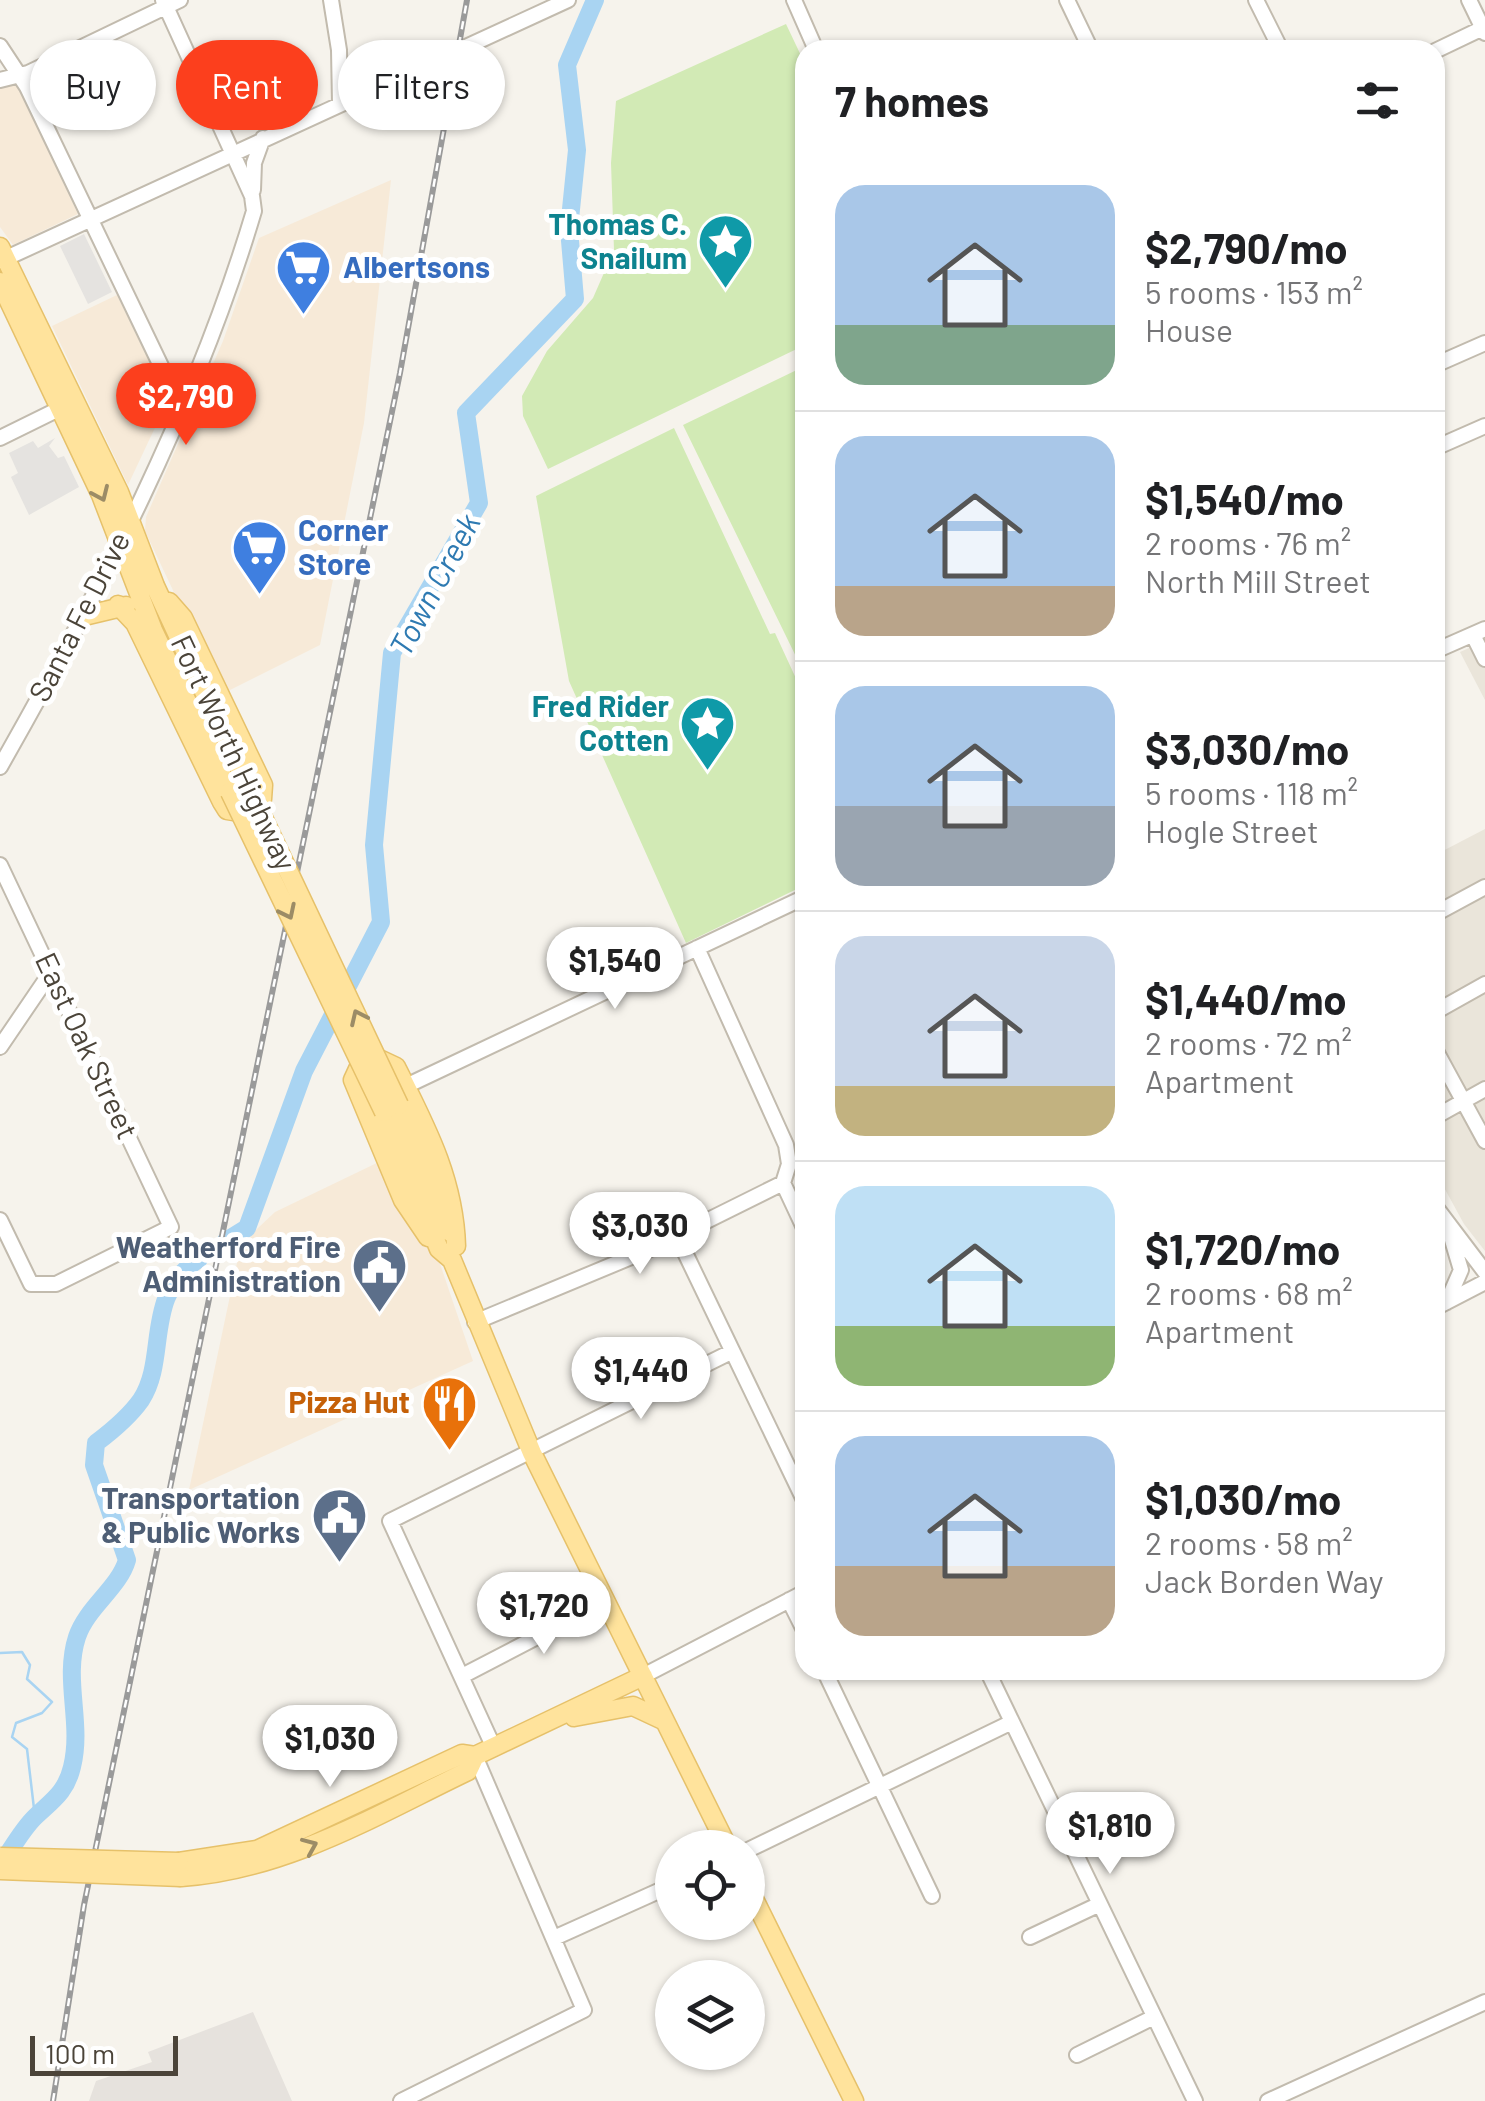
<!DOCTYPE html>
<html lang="en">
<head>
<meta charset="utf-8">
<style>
  body { margin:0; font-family:Barlow,sans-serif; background:#f2f2f2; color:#202124; height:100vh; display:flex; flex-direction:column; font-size:38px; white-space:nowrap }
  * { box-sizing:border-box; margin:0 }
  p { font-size:32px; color:#757577 }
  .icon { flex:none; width:55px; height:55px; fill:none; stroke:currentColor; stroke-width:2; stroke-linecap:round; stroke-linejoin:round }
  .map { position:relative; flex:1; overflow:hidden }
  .sheet { position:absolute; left:795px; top:40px; width:650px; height:1640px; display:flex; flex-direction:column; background:#fff; border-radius:30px; box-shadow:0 2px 8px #0004 }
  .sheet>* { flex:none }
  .guide { position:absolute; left:30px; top:40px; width:615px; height:90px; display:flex; gap:20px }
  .fabs { position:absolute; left:655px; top:1830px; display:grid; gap:20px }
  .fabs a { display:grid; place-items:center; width:110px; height:110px; border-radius:50%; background:#fff; box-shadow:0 2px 8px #0004; font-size:50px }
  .scale { position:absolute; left:30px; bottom:25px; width:148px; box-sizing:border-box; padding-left:10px; border:5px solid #4b4439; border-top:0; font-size:28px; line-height:35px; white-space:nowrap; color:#4b4439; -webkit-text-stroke:8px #fff; paint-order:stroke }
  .price { position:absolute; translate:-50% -85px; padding:0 22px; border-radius:35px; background:#fff; color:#222; font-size:32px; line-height:65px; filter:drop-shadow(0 2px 5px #0008) }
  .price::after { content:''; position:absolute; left:50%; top:60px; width:30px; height:22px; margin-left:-15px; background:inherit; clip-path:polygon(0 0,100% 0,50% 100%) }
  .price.selected { background:#fc3f1d; color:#fff }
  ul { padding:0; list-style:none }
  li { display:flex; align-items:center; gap:30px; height:250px; padding:0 40px }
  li+li { border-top:2px solid #e0e0e0 }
  li span { display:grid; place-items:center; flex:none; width:280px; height:200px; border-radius:30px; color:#555 }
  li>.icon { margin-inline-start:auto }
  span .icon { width:120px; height:120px; fill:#fffc; stroke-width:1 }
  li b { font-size:42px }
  h2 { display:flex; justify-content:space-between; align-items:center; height:120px; padding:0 40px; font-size:42px }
  .pill { padding:0 35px; border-radius:45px; background:#fff; box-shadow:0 2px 8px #0004; font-size:35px; line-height:90px }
  .pill.selected { background:#fc3f1d; color:#fff }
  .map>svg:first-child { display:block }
</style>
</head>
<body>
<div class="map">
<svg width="1485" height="2101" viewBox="0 0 1485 2101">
  <rect width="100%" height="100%" fill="#f6f3ec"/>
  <!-- residential -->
  <path fill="#eae5da" d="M1485 641V700L1460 652Z
    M1485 829V1251L1464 1224 1435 1171V855Z"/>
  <!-- commercial -->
  <path fill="#f7ead8" d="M16 82 78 214 13 245 0 227V85Z
    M391 180 364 423 320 645 222 694 145 531 146 517 223 341 259 238Z
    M117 295 168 400 128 485 52 326Z
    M383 1160 435 1249 473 1361 189 1490 241 1244 275 1212Z"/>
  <!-- industrial -->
  <path fill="#e6e2dd" d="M253 2012 292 2101H89L96 2081 152 2062 148 2052Z"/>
  <!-- green -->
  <path fill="#d2eab5" d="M786 24 805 64V345L548 469 523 416 522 396 547 351 593 298 614 250 611 163 616 101Z
    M805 366V675L683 425Z
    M674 428 770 634 775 633 805 698V885L686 943 569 681 536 496Z"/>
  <!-- parking -->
  <path fill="#e5e3e0" d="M84 234 112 292 88 304 60 246Z
    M55 438 49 446 58 458 64 456 79 487 29 515 11 477 18 473 9 453 33 441 38 448Z"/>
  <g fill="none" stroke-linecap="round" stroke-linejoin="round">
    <!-- stream -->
    <path stroke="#a9d4f2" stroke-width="2.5" d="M0 1653 22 1652 30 1665 27 1679 52 1702 42 1713 16 1723 12 1737 27 1749 35 1817"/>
    <!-- river -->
    <path stroke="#a9d4f2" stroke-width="18" d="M226 1241 247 1228 304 1071 381 922 374 845 392 653 479 503 466 413 575 299 569 229 577 150 567 65 595 0
      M0 1866C11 1850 22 1829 36 1816 53 1800 66 1792 72 1767 83 1723 63 1680 77 1637 87 1607 119 1588 127 1560L94 1465 96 1443C112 1431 129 1417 141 1400 169 1357 142 1296 199 1259"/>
    <defs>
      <path id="minor" d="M331 0 339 50 340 103
        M794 0 816 50
        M1067 0 1091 50
        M1256 0 1281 50
        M1469 0 1485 33
        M0 46 27 87 173 391 186 397
        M1435 51 1485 27
        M0 80 28 73 180 0
        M253 190 254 163 263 138
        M0 261 568 0
        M1435 365 1485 343
        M0 438 67 405
        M1435 448 1485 426
        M1473 635 1485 659
        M1435 651 1485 629
        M0 767C100 591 196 406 254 211L252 196 163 0
        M0 865 171 1227 56 1284H31L0 1220
        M1435 914 1485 887
        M697 948 786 1145 789 1164 783 1183 805 1230
        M1435 1012 1485 984
        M0 1047 51 972
        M1435 1049 1485 1141
        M406 1086 805 897
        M1435 1117 1485 1089
        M1435 1206 1485 1272
        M1447 1223 1461 1270 1447 1302
        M677 1236 805 1502
        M1435 1308 1485 1282
        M475 1322 648 1250 783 1183
        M789 1600 805 1632
        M824 1670 932 1896
        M987 1670 1195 2101
        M464 1675 606 1601
        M643 1676 805 1592
        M494 1748 390 1521 731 1352
        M748 1850 1010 1723
        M1030 1937 1100 1904
        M554 1938 672 1885
        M1077 2055 1154 2017
        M401 2101 584 2010 475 1756
        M1268 2101 1485 2002"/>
      <path id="major" d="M0 247 119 492 155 586 247 784
        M0 282 101 495 153 630 230 792
        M118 605 135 623 222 802 227 810 239 812 262 799 263 785 183 618 169 602
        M84 616 126 606
        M399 1105 450 1232
        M384 1112 439 1249 452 1260 532 1453 728 1848
        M428 1237 403 1200 353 1080 359 1067 379 1059 396 1067C426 1127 454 1179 456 1246
        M574 1717 633 1706 665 1721
        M179 1862 257 1850 462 1754 475 1756 643 1676
        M181 1877C286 1870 376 1815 468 1771L475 1756
        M748 1887 854 2101"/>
    </defs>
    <!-- minor casing -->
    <use href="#minor" stroke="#c2bbae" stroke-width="18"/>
    <!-- major casing -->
    <use href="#major" stroke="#e6c16a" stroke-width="21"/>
    <!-- minor -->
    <use href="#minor" stroke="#fff" stroke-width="14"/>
    <!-- major -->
    <use href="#major" stroke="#ffe39c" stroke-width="18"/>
    <defs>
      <path id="rail" d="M53 2101 84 1905 400 373 467 0"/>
    </defs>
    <!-- rail casing -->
    <use href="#rail" stroke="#9a9a9a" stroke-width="6"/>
    <!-- rail -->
    <use href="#rail" stroke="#fff" stroke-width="2.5" stroke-dasharray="8" stroke-linecap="butt"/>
    <defs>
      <path id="major-bridge" d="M247 784 399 1105
        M230 792 384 1112
        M0 1857 179 1862
        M0 1870 181 1877"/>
    </defs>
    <!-- major-bridge casing -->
    <use href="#major-bridge" stroke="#e6c16a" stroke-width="21" stroke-linecap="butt"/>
    <!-- major-bridge -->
    <use href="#major-bridge" stroke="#ffe39c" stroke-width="18"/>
  </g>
  <!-- one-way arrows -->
  <defs><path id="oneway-chevron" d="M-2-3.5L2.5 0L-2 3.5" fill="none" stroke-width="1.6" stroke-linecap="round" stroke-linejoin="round" transform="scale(2.5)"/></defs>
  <g stroke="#9c8c66">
    <use href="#oneway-chevron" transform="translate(101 494) rotate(66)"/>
    <use href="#oneway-chevron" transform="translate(288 912) rotate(64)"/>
    <use href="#oneway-chevron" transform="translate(358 1017) rotate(-115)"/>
    <use href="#oneway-chevron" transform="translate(310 1846) rotate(-23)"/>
  </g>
  <!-- icons -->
  <defs>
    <symbol id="sight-pin" viewBox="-11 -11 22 30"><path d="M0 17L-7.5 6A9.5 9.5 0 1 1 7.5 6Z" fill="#0f9aa8" stroke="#fff"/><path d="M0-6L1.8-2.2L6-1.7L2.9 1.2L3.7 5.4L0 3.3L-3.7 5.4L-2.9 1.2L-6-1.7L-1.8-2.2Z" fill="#fff"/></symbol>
    <symbol id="supermarket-pin" viewBox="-11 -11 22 30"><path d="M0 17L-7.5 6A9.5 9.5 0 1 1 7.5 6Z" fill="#3f7fe0" stroke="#fff"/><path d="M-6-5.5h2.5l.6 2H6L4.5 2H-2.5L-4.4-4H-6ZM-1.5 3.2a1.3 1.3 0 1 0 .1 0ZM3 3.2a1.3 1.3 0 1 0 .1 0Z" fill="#fff"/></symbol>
    <symbol id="civic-pin" viewBox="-11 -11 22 30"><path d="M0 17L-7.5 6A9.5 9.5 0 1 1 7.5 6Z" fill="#5c6f8a" stroke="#fff"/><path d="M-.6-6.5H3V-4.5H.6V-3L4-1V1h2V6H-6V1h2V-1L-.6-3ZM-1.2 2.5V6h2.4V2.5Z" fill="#fff"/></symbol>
    <symbol id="restaurant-pin" viewBox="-11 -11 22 30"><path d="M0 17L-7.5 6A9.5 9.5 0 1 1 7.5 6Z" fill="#e8710a" stroke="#fff"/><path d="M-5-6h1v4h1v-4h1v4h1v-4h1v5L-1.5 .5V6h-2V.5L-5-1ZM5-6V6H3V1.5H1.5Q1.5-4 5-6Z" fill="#fff"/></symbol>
  </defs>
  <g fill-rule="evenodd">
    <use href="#sight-pin" x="694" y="210" width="63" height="86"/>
    <use href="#supermarket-pin" x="272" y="236" width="63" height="86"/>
    <use href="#supermarket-pin" x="228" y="516" width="63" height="86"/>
    <use href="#sight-pin" x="676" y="692" width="63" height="86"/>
    <use href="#civic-pin" x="348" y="1234" width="63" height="86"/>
    <use href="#restaurant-pin" x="418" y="1372" width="63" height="86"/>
    <use href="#civic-pin" x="308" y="1484" width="63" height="86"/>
  </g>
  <g text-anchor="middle" stroke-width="10" stroke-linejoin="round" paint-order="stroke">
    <!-- culture labels -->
    <g font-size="30" font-weight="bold" fill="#0d838f" stroke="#fff" text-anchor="end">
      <text x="687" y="235">Thomas C.<tspan x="687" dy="34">Snailum</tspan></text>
      <text x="669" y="717">Fred Rider<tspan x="669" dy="34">Cotten</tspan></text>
    </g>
    <!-- shop labels -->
    <g font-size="30" font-weight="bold" fill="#366cbe" stroke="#fff" text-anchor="start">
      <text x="343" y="278">Albertsons</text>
      <text x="298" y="541">Corner<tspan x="298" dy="34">Store</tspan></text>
    </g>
    <!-- street labels -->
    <g font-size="30" fill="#4b4439" stroke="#fff">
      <text transform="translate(80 617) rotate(-63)" y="10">Santa Fe Drive</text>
      <text transform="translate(233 753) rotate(65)" y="10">Fort Worth Highway</text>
      <text transform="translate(86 1046) rotate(65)" y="10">East Oak Street</text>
    </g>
    <!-- service labels -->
    <g font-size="30" font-weight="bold" fill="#4e5e75" stroke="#fff" text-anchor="end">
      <text x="341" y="1258">Weatherford Fire<tspan x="341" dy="34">Administration</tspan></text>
      <text x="300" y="1509">Transportation<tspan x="300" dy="34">&amp; Public Works</tspan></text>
    </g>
    <!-- food labels -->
    <g font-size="30" font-weight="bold" fill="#c56008" stroke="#fff" text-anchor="end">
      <text x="410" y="1413">Pizza Hut</text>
    </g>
    <!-- water labels -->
    <g font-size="32" font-style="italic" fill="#2e7ab2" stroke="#fff">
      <text transform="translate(435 585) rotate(-62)" y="11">Town Creek</text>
    </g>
  </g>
</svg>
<div class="fabs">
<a><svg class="icon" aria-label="locate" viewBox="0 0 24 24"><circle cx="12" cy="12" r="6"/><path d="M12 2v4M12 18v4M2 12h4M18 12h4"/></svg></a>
<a><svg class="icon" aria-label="layers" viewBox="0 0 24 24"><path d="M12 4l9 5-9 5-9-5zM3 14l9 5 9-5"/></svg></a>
</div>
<div class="scale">100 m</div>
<b class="price selected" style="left:186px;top:448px">$2,790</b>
<b class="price" style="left:615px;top:1012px">$1,540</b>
<b class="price" style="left:640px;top:1277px">$3,030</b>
<b class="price" style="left:641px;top:1422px">$1,440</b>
<b class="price" style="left:544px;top:1657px">$1,720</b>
<b class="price" style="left:330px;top:1790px">$1,030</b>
<b class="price" style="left:1110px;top:1877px">$1,810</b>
<div class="guide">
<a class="pill">Buy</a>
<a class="pill selected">Rent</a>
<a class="pill">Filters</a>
</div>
<section class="sheet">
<h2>7 homes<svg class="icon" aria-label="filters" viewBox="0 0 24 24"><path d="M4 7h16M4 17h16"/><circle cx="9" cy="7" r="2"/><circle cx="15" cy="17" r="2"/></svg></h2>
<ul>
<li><span style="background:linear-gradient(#a9c7e8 70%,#7fa58c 0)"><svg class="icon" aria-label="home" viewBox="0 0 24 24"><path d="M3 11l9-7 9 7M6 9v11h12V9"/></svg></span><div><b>$2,790/mo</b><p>5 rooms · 153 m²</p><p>House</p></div></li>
<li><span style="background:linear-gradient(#a9c7e8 75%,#b9a48a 0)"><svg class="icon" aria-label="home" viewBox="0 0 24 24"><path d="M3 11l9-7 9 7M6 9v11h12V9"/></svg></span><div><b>$1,540/mo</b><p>2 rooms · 76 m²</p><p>North Mill Street</p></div></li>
<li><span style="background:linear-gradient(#a9c7e8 60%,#9aa5b1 0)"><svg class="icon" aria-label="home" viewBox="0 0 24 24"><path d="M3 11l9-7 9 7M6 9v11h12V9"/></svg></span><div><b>$3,030/mo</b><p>5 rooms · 118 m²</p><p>Hogle Street</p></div></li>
<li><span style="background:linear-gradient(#c9d6e8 75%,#c2b280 0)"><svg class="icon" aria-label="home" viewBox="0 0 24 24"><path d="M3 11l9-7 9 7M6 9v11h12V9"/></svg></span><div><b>$1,440/mo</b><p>2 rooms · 72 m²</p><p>Apartment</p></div></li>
<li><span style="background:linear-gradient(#bfe0f5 70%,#8fb573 0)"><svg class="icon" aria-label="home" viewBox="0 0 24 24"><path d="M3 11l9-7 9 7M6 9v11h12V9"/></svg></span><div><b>$1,720/mo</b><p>2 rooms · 68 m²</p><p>Apartment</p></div></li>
<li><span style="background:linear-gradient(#a9c7e8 65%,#b9a48a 0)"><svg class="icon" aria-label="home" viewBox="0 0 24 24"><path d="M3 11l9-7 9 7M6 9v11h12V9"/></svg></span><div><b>$1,030/mo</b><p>2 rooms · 58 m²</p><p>Jack Borden Way</p></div></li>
</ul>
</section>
</div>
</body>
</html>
